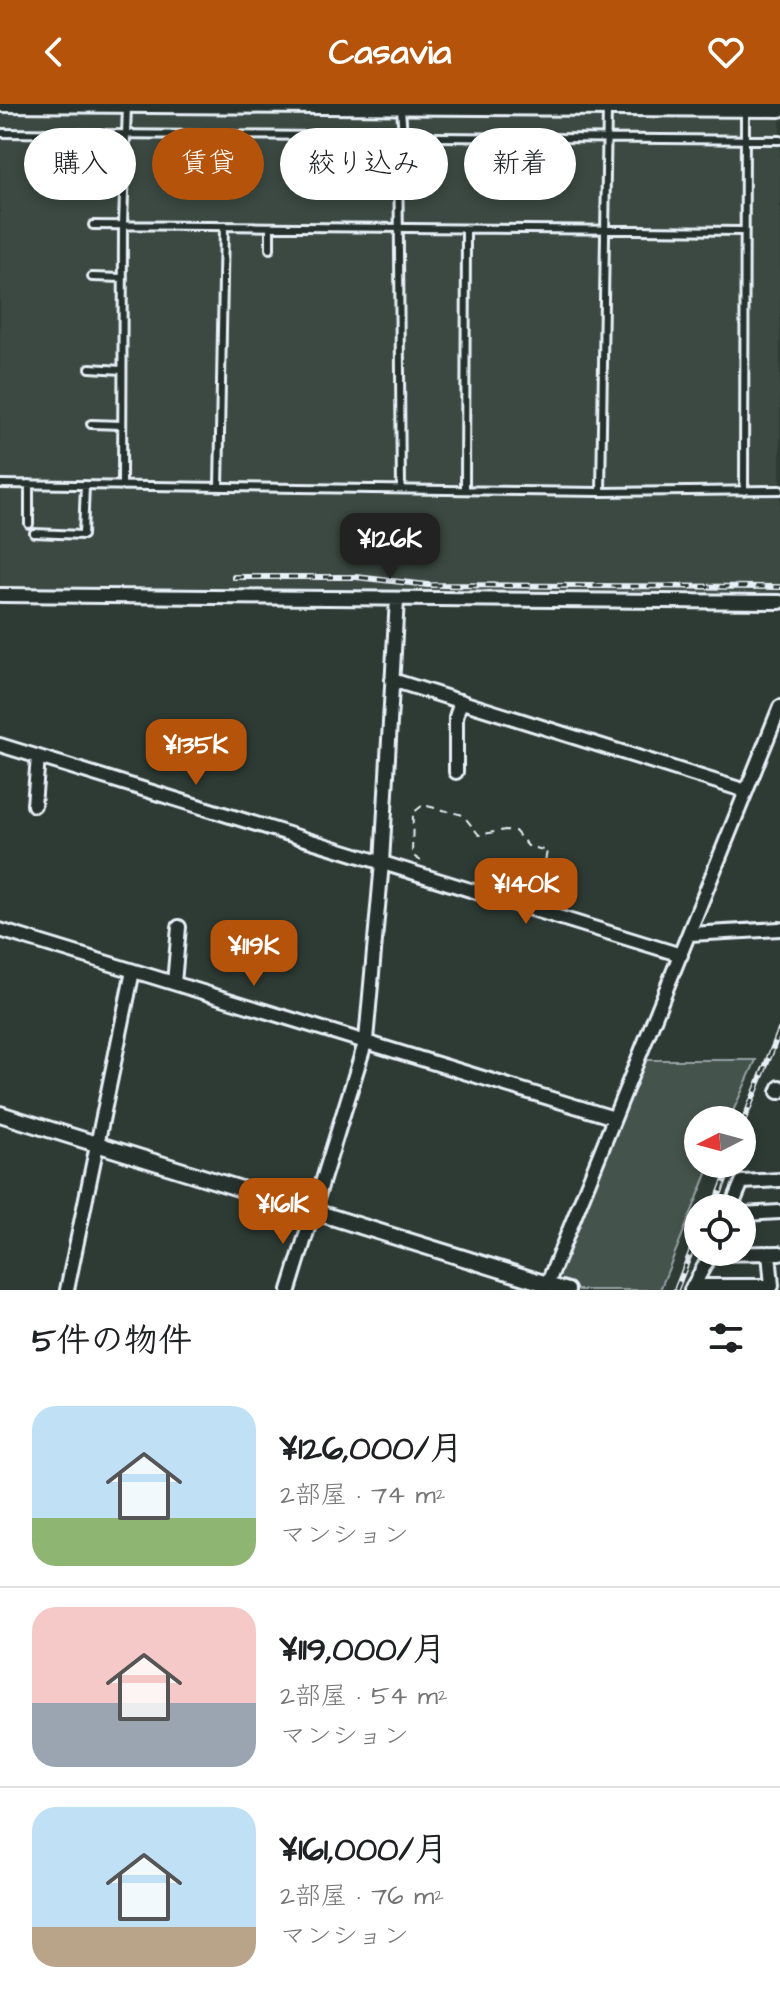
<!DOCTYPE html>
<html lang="ja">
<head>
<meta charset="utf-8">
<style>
  body { margin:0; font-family:"Architects Daughter","Klee One",sans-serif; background:#f2f2f2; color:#202124; height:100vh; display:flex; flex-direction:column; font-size:30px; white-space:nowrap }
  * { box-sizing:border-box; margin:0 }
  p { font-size:26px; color:#757577 }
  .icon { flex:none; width:44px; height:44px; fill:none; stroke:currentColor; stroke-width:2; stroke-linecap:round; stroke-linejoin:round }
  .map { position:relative; height:1186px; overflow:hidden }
  .details { display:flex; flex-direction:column; background:#fff; flex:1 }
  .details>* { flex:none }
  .banner { position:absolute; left:24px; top:24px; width:732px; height:72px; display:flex; gap:16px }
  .needle { width:52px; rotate:264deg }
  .controls { position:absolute; left:684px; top:1002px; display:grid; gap:16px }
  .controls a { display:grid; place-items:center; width:72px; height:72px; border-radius:50%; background:#fff; box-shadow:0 4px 12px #0003; font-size:40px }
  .price { position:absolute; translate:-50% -68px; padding:0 18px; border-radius:16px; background:#b45309; color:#fff; font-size:26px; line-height:52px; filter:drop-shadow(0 2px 4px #0008) }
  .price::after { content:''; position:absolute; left:50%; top:48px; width:24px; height:18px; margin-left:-12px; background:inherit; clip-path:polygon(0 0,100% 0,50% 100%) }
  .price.on { background:#222; color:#fff }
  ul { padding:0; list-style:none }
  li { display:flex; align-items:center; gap:24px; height:200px; padding:0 32px }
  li+li { border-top:2px solid #e0e0e0 }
  li span { display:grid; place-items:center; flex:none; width:224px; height:160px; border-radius:24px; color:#555 }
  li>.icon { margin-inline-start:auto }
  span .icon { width:96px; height:96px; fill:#fffc; stroke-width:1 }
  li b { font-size:34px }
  h2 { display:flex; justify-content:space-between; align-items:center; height:96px; padding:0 32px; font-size:34px }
  .pill { padding:0 28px; border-radius:36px; background:#fff; box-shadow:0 4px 12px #0003; font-size:28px; line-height:72px }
  .pill.on { background:#b45309; color:#fff }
  header { display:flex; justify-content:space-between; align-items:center; height:104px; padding:0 32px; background:#b45309; color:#fff; font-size:36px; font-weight:700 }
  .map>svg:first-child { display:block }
</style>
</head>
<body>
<header><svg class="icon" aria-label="back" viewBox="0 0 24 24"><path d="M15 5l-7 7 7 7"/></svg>Casavia<svg class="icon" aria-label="heart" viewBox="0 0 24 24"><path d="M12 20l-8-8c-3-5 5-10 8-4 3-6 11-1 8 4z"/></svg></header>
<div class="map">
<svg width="780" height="1186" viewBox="0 0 780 1186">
  <rect width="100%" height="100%" fill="#2e3b35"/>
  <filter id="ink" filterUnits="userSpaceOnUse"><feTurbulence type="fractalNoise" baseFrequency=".0125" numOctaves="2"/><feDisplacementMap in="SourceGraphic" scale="16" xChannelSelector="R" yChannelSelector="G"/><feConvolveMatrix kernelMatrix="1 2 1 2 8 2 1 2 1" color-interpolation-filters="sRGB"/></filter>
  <g filter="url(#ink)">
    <!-- built -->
    <path fill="#3b4843" d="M0 8 780 12V489L0 484Z"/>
    <!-- green -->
    <path fill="#45524e" stroke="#96a2a3" stroke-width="2" d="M637 956H756L729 1016H698V1060H711L660 1186H545Z"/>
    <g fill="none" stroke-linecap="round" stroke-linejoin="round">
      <!-- stream -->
      <path stroke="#9da8a9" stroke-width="3" d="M92 1032 125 867
        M61 1186 90 1044"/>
      <defs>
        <path id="service" d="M401 4 403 32
          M0 29 780 36
          M44 29V62
          M398 32 401 385
          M81 71 82 30
          M93 121 743 127
          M270 145V123
          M92 173 123 174
          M90 264 122 266
          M91 320 122 321
          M0 380 601 388 780 386
          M29 380V420
          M122 381 123 120 127 1
          M219 383 224 122
          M465 385 466 125
          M744 387 745 7
          M601 388 607 4
          M34 429 83 431 85 381"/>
        <path id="minor" d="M0 491 780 498
          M392 576 746 687
          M0 641 681 851
          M456 668V613L461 597
          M34 701 38 653
          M0 826 614 1014
          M689 830 780 825
          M174 879 179 823
          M780 983 778 988H780
          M731 1104 742 1078 780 1076
          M742 1110 780 1108
          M547 1180 568 1186
          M693 1182H772L769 1149
          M67 1186 133 867
          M289 1186 366 936 382 759 397 495
          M545 1186 780 603
          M691 1186 711 1150 780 1149"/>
        <path id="tertiary" d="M0 0 780 5
          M0 1010 547 1180"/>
      </defs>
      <!-- service casing -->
      <use href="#service" stroke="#e8f1f8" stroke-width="12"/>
      <!-- minor casing -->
      <use href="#minor" stroke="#e8f1f8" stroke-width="18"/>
      <!-- tertiary casing -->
      <use href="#tertiary" stroke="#e8f1f8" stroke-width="20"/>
      <!-- path -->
      <path stroke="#e8f1f8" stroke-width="2" stroke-dasharray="8 6" stroke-linecap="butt" d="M421 757 412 751 413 709 423 701 463 711 479 731 505 726 515 727 528 742 547 747 538 794"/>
      <!-- service -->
      <use href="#service" stroke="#26332d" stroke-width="6"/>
      <!-- minor -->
      <use href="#minor" stroke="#26332d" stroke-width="12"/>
      <!-- tertiary -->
      <use href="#tertiary" stroke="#26332d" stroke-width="14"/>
      <defs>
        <path id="rail" d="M234 473H356L428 481 780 483
          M742 1021 780 926
          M714 1104 731 1060
          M676 1186 698 1130"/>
      </defs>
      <!-- rail casing -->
      <use href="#rail" stroke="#e8f1f8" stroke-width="6"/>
      <!-- rail -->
      <use href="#rail" stroke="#26332d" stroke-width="3" stroke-dasharray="9" stroke-linecap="butt"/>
    </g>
  </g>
</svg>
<div class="controls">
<a><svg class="needle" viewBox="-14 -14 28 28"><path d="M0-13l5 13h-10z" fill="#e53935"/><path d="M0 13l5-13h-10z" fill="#757577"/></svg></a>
<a><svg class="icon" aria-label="locate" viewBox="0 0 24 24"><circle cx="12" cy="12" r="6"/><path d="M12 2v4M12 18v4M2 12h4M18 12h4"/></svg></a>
</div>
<b class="price on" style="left:390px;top:477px">¥126K</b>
<b class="price" style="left:196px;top:683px">¥135K</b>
<b class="price" style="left:526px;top:822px">¥140K</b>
<b class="price" style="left:254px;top:884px">¥119K</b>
<b class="price" style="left:283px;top:1142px">¥161K</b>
<div class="banner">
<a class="pill">購入</a>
<a class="pill on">賃貸</a>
<a class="pill">絞り込み</a>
<a class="pill">新着</a>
</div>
</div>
<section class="details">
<h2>5件の物件<svg class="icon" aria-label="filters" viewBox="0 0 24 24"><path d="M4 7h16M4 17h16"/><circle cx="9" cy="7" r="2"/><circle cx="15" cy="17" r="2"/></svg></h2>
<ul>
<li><span style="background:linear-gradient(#bfe0f5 70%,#8fb573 0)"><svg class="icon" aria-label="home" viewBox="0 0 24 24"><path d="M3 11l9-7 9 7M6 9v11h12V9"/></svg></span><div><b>¥126,000/月</b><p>2部屋 · 74 m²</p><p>マンション</p></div></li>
<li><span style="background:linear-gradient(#f6c9c9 60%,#9aa5b1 0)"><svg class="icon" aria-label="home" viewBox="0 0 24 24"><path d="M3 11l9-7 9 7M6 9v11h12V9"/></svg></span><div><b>¥119,000/月</b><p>2部屋 · 54 m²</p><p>マンション</p></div></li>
<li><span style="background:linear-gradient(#bfe0f5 75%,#b9a48a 0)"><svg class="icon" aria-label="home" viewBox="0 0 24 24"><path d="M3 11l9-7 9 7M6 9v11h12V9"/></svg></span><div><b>¥161,000/月</b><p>2部屋 · 76 m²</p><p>マンション</p></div></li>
</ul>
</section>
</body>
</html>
